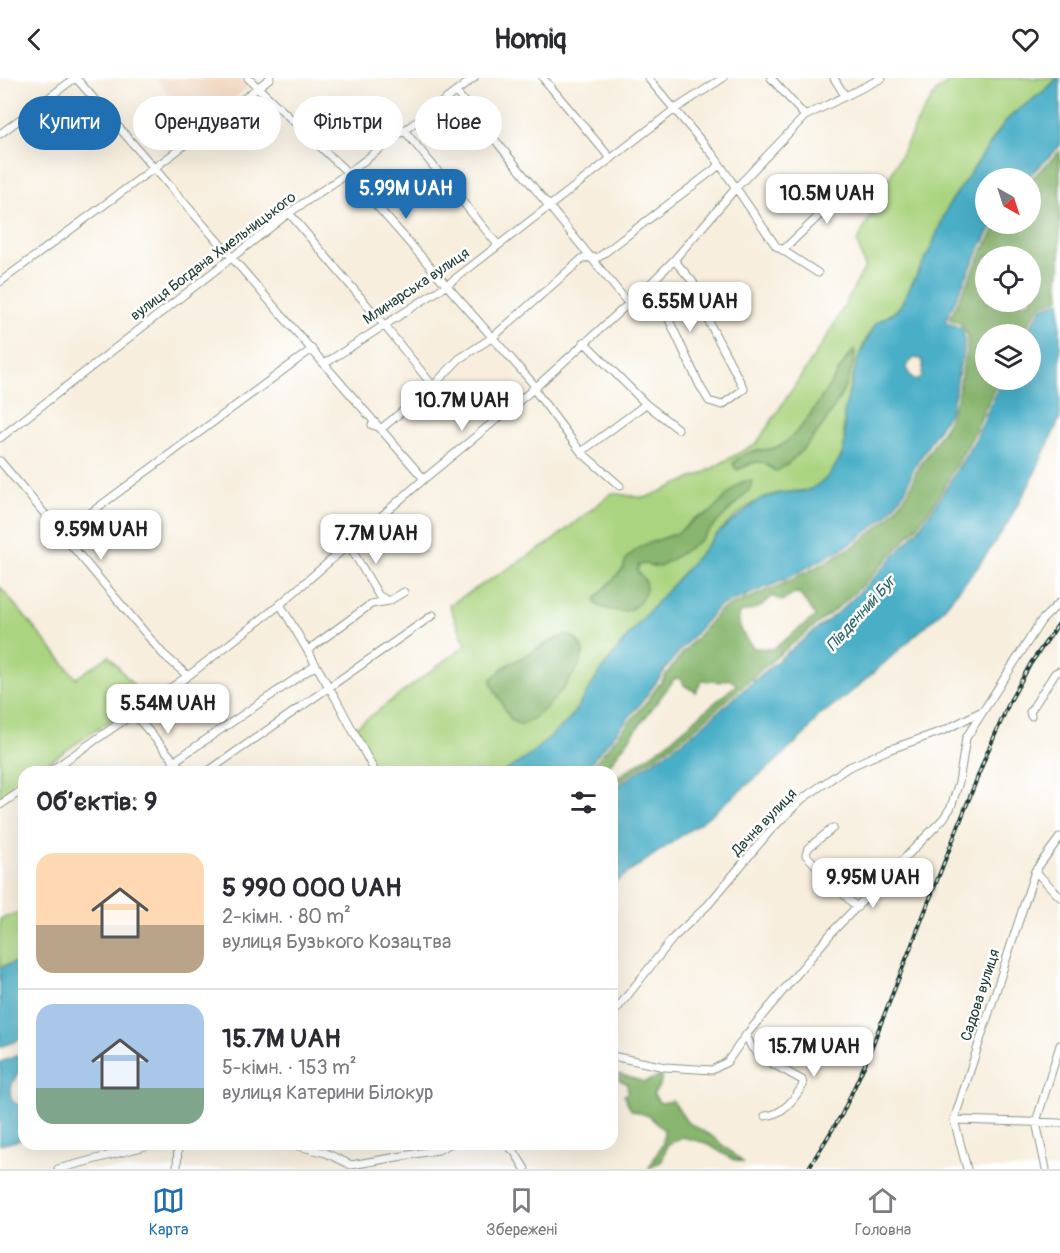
<!DOCTYPE html>
<html lang="uk">
<head>
<meta charset="utf-8">
<style>
  body { margin:0; font-family:Pangolin,sans-serif; background:#f2f2f3; color:#2b2b33; height:100vh; display:flex; flex-direction:column; font-size:22px; white-space:nowrap }
  * { box-sizing:border-box; margin:0 }
  p { font-size:20px; color:#7c7c81 }
  .icon { flex:none; width:33px; height:33px; fill:none; stroke:currentColor; stroke-width:2; stroke-linecap:round; stroke-linejoin:round }
  .map { position:relative; flex:1; overflow:hidden }
  .side { position:absolute; left:18px; top:688px; width:600px; height:384px; display:flex; flex-direction:column; background:#fff; border-radius:18px; box-shadow:0 6px 24px #0002 }
  .side>* { flex:none }
  .hud { position:absolute; left:18px; top:18px; width:600px; height:54px; display:flex; gap:12px }
  .needle { width:39px; rotate:141deg }
  .tools { position:absolute; left:975px; top:90px; display:grid; gap:12px }
  .tools a { display:grid; place-items:center; width:66px; height:66px; border-radius:50%; background:#fff; box-shadow:0 6px 24px #0002; font-size:30px }
  .price { position:absolute; translate:-50% -51px; padding:0 14px; border-radius:12px; background:#fff; color:#222; font-size:20px; line-height:39px; filter:drop-shadow(0 2px 3px #0008) }
  .price::after { content:''; position:absolute; left:50%; top:36px; width:18px; height:14px; margin-left:-9px; background:inherit; clip-path:polygon(0 0,100% 0,50% 100%) }
  .price.on { background:#1f6fb2; color:#fff }
  ul { padding:0; list-style:none }
  li { display:flex; align-items:center; gap:18px; height:150px; padding:0 18px }
  li+li { border-top:2px solid #e1e1e2 }
  li span { display:grid; place-items:center; flex:none; width:168px; height:120px; border-radius:18px; color:#555 }
  li>.icon { margin-inline-start:auto }
  span .icon { width:72px; height:72px; fill:#fffc; stroke-width:1 }
  li b { font-size:26px }
  h2 { display:flex; justify-content:space-between; align-items:center; height:72px; padding:0 18px; font-size:26px }
  .chip { padding:0 21px; border-radius:27px; background:#fff; box-shadow:0 6px 24px #0002; font-size:21px; line-height:54px }
  .chip.on { background:#1f6fb2; color:#fff }
  header { display:flex; justify-content:space-between; align-items:center; height:78px; padding:0 18px; background:#fff; font-size:27px; font-weight:800 }
  .tabs { display:flex; justify-content:space-around; align-items:center; height:84px; border-top:2px solid #e1e1e2; background:#fff; font-size:16px; color:#7c7c81 }
  .tabs a { display:grid; justify-items:center; gap:3px }
  .tabs .on { color:#1f6fb2 }
  .map>svg:first-child { display:block }
</style>
</head>
<body>
<header><svg class="icon" aria-label="back" viewBox="0 0 24 24"><path d="M15 5l-7 7 7 7"/></svg>Homiq<svg class="icon" aria-label="heart" viewBox="0 0 24 24"><path d="M12 20l-8-8c-3-5 5-10 8-4 3-6 11-1 8 4z"/></svg></header>
<div class="map">
<svg width="1060" height="1091" viewBox="0 0 1060 1091">
  <rect width="100%" height="100%" fill="#fff"/>
  <filter id="ink" filterUnits="userSpaceOnUse"><feTurbulence type="fractalNoise" baseFrequency=".0167" numOctaves="2"/><feDisplacementMap in="SourceGraphic" scale="12" xChannelSelector="R" yChannelSelector="G"/><feConvolveMatrix kernelMatrix="1 2 1 2 8 2 1 2 1" color-interpolation-filters="sRGB"/></filter>
  <filter id="wash" filterUnits="userSpaceOnUse"><feTurbulence type="fractalNoise" baseFrequency=".008" numOctaves="4" result="noise"/><feDisplacementMap in="SourceGraphic" scale="24" xChannelSelector="R" yChannelSelector="G"/><feGaussianBlur stdDeviation="1.35" result="paint"/><feColorMatrix in="noise" values="0 0 0 0 0 0 0 0 0 0 0 0 0 0 0 0 0 1.4 0 .05"/><feComposite in="paint" operator="in"/></filter>
  <g filter="url(#wash)">
    <rect width="100%" height="100%" fill="#f7eedd"/>
    <!-- built -->
    <path fill="#f2d5bd" d="M156 0H240L248 9 168 72 152 51 178 30Z"/>
    <!-- green -->
    <path fill="#abd480" stroke="#65885a" stroke-width="1.5" fill-rule="evenodd" d="M953 0H1057C1043 19 1020 26 1005 44L948 128 931 170 900 228C892 238 881 240 875 247 860 265 849 309 845 332 839 359 853 364 833 392 812 423 793 407 765 419 747 426 731 442 718 455 708 464 701 476 691 486 666 514 640 542 617 572 602 591 590 612 576 632 559 657 530 679 504 694H374L356 649 466 567 449 527 548 466 612 415 645 420 702 396 757 365 830 254 865 189 857 164 921 37 936 14ZM855 275C849 317 811 373 774 393 758 377 755 386 737 392L734 384C741 378 749 374 759 372 765 371 771 373 777 371 801 359 833 301 848 278ZM741 404 752 407 736 426 718 442 698 464 655 489 647 486H639L637 493 645 503 638 526C625 535 610 533 597 527L595 523 596 520 623 491 628 479 640 469 678 455 695 440 710 435ZM558 559H574C578 564 583 568 583 575 583 587 556 621 546 628 537 635 522 638 512 642L492 607 501 591Z
      M192 23 205 40 168 68 155 52Z
      M0 509 76 600 109 578 144 620 34 694H24V702L0 720Z
      M24 833V882L0 889V841Z"/>
    <!-- forest -->
    <path fill="#88b66e" stroke="#547a51" stroke-width="1.5" fill-rule="evenodd" d="M1060 73V194L1058 199 1060 220 1040 228 1021 256H986V302H998L973 358 937 421 915 451 868 502 842 526 781 575 688 656 612 709V703L665 667 737 606 729 601 719 604 702 602 696 614 685 608 681 601 675 600 610 686 602 694H587L645 626 676 583 720 532 783 506 816 489 854 468 888 441 909 413 916 394 945 349 957 321 963 288 967 274V256L961 246 949 241C966 210 979 176 998 146H1030L1031 101ZM986 178H1030V224H986ZM798 514 816 538 773 571 754 570C744 559 737 550 739 535L760 529 772 518 782 523Z
      M854 272C857 306 806 378 777 393 771 391 767 385 759 384 751 382 744 391 736 391L733 386C747 366 770 378 787 363 807 346 820 321 835 299 841 290 846 280 854 272Z
      M744 403H752L750 411 698 464 660 489 647 486 639 487 637 493C639 496 642 498 643 500 652 513 637 531 625 533 616 534 604 530 597 527L595 523 596 520 623 491 626 481 637 471 644 467 678 455 695 441 710 435 734 410Z
      M565 557C571 557 573 559 577 563 582 568 584 573 582 580 578 595 536 648 520 646 510 645 506 633 502 626 499 618 491 609 491 601L509 586Z
      M619 996 644 1004 662 998 660 1007 653 1016 660 1025 673 1023 687 1044 713 1059 744 1085 732 1081 706 1065 682 1059 667 1067 662 1083 649 1090 663 1065 664 1052 649 1038 631 1032 624 1017 628 1015 627 1005 619 1002Z"/>
    <!-- water -->
    <path fill="#48afc7" stroke="#34767e" stroke-width="1.5" fill-rule="evenodd" d="M1057 0H1060V68L1027 100H986V146H994C975 176 963 209 946 241L947 244 961 250 964 256V273L960 287 954 320 950 333 913 392 906 412 886 439 852 465 814 486 782 503 718 529 673 581 642 624 583 694H504L525 681 570 641 602 591 637 547 717 456 760 421 781 415 808 413 828 399 843 376 845 359 844 334 858 280 876 245 894 235 900 228 931 170 948 128 1005 44C1020 26 1043 19 1057 0ZM914 280 921 281 923 285 922 299 915 302 909 296 906 288Z
      M1060 223V340L1030 405 1007 446 977 490 938 537 855 611 818 639 805 656 773 686 704 742 612 806V712L690 658 783 578 844 529 870 504 917 453 939 422 976 360 1001 302H1030V256H1025L1042 230Z
      M24 882V960L0 969V889Z
      M24 975V988C13 998 0 1027 24 1027V1061L0 1067V984Z"/>
  </g>
  <g filter="url(#ink)">
    <g fill="none" stroke-linecap="round" stroke-linejoin="round">
      <defs>
        <path id="minor" d="M76 0 424 401
          M248 0 348 95 536 309
          M543 0 611 81
          M648 0 714 78 776 168 818 195
          M771 0 805 38
          M834 0 845 18
          M456 14 628 225
          M404 52 498 167
          M0 56 75 0
          M289 135 384 247 433 308
          M783 172 824 133 859 107
          M0 204 173 76 270 0
          M647 209 657 216 700 308 709 323 722 327 744 311 711 248 693 204 674 182
          M584 264 646 326 678 351
          M324 286 447 207 675 31 723 0
          M533 310 581 374 620 408
          M372 347 382 350 433 308 459 281 493 259 583 180 599 179 720 87
          M0 360 289 135 348 95 474 0
          M581 374 646 326
          M0 383 163 576 188 598
          M62 456 312 271
          M349 467 379 518 389 523
          M280 526 336 621 375 694
          M308 572 371 526 389 523 404 514
          M134 636 184 694
          M1031 638 1030 634 1055 595 1060 593
          M173 684 316 587
          M49 694 188 598 277 529 424 401 536 309 647 209 674 182 736 110 805 38 882 0
          M207 694 433 537
          M0 727 24 711
          M833 750 808 770 806 777 857 830
          M1035 793 1060 819
          M612 937 673 860 708 827 769 754 802 721 847 690 888 672 945 652 982 633
          M746 957 752 970 764 981 802 1002 803 1007C795 1020 783 1037 765 1038
          M612 978 665 989 712 992 727 984 746 957 833 853 943 741 951 729 959 704 966 660 1041 543 1060 524
          M954 1042 1060 1045
          M291 1066 326 1075 351 1087 438 1072 450 1066
          M505 1066 514 1073 525 1091
          M58 1091 153 1066
          M177 1091 178 1066
          M967 1091 954 1042 1035 793 1060 759
          M1046 1091 1036 1044 1060 967"/>
      </defs>
      <!-- minor casing -->
      <use href="#minor" stroke="#8b9688" stroke-width="9"/>
      <!-- minor -->
      <use href="#minor" stroke="#fff" stroke-width="7"/>
      <defs>
        <path id="rail" d="M808 1091 842 1036 865 986 987 675 1010 623 1031 585 1060 544"/>
      </defs>
      <!-- rail casing -->
      <use href="#rail" stroke="#1f3d34" stroke-width="4"/>
      <!-- rail -->
      <use href="#rail" stroke="#fff" stroke-width="1.5" stroke-dasharray="4.5" stroke-linecap="butt"/>
    </g>
  </g>
  <g text-anchor="middle" stroke-width="5" stroke-linejoin="round" paint-order="stroke">
    <!-- street labels -->
    <g font-size="15" fill="#1f3d34" stroke="#fff">
      <text transform="translate(213 178) rotate(-37)" y="5">вулиця Богдана Хмельницького</text>
      <text transform="translate(416 208) rotate(-34)" y="5">Млинарська вулиця</text>
      <text transform="translate(764 744) rotate(-46)" y="5">Дачна вулиця</text>
      <text transform="translate(980 917) rotate(-72)" y="5">Садова вулиця</text>
    </g>
    <!-- water labels -->
    <g font-size="16" font-style="italic" fill="#2d6567" stroke="#fff">
      <text transform="translate(860 535) rotate(-48)" y="6">Південний Буг</text>
    </g>
  </g>
</svg>
<div class="tools">
<a><svg class="needle" viewBox="-14 -14 28 28"><path d="M0-13l5 13h-10z" fill="#e53935"/><path d="M0 13l5-13h-10z" fill="#7c7c81"/></svg></a>
<a><svg class="icon" aria-label="locate" viewBox="0 0 24 24"><circle cx="12" cy="12" r="6"/><path d="M12 2v4M12 18v4M2 12h4M18 12h4"/></svg></a>
<a><svg class="icon" aria-label="layers" viewBox="0 0 24 24"><path d="M12 4l9 5-9 5-9-5zM3 14l9 5 9-5"/></svg></a>
</div>
<b class="price on" style="left:406px;top:142px">5.99M UAH</b>
<b class="price" style="left:827px;top:147px">10.5M UAH</b>
<b class="price" style="left:690px;top:255px">6.55M UAH</b>
<b class="price" style="left:462px;top:354px">10.7M UAH</b>
<b class="price" style="left:101px;top:483px">9.59M UAH</b>
<b class="price" style="left:376px;top:487px">7.7M UAH</b>
<b class="price" style="left:168px;top:657px">5.54M UAH</b>
<b class="price" style="left:873px;top:831px">9.95M UAH</b>
<b class="price" style="left:814px;top:1000px">15.7M UAH</b>
<div class="hud">
<a class="chip on">Купити</a>
<a class="chip">Орендувати</a>
<a class="chip">Фільтри</a>
<a class="chip">Нове</a>
</div>
<section class="side">
<h2>Об’єктів: 9<svg class="icon" aria-label="filters" viewBox="0 0 24 24"><path d="M4 7h16M4 17h16"/><circle cx="9" cy="7" r="2"/><circle cx="15" cy="17" r="2"/></svg></h2>
<ul>
<li><span style="background:linear-gradient(#ffd9b3 60%,#b9a48a 0)"><svg class="icon" aria-label="home" viewBox="0 0 24 24"><path d="M3 11l9-7 9 7M6 9v11h12V9"/></svg></span><div><b>5 990 000 UAH</b><p>2-кімн. · 80 m²</p><p>вулиця Бузького Козацтва</p></div></li>
<li><span style="background:linear-gradient(#a9c7e8 70%,#7fa58c 0)"><svg class="icon" aria-label="home" viewBox="0 0 24 24"><path d="M3 11l9-7 9 7M6 9v11h12V9"/></svg></span><div><b>15.7M UAH</b><p>5-кімн. · 153 m²</p><p>вулиця Катерини Білокур</p></div></li>
</ul>
</section>
</div>
<nav class="tabs">
<a class="on"><svg class="icon" aria-label="map" viewBox="0 0 24 24"><path d="M3 6l6-2 6 2 6-2v14l-6 2-6-2-6 2zM9 4v14M15 6v14"/></svg>Карта</a>
<a><svg class="icon" aria-label="saved" viewBox="0 0 24 24"><path d="M7 4h10v16l-5-4-5 4z"/></svg>Збережені</a>
<a><svg class="icon" aria-label="home" viewBox="0 0 24 24"><path d="M3 11l9-7 9 7M6 9v11h12V9"/></svg>Головна</a>
</nav>
</body>
</html>
